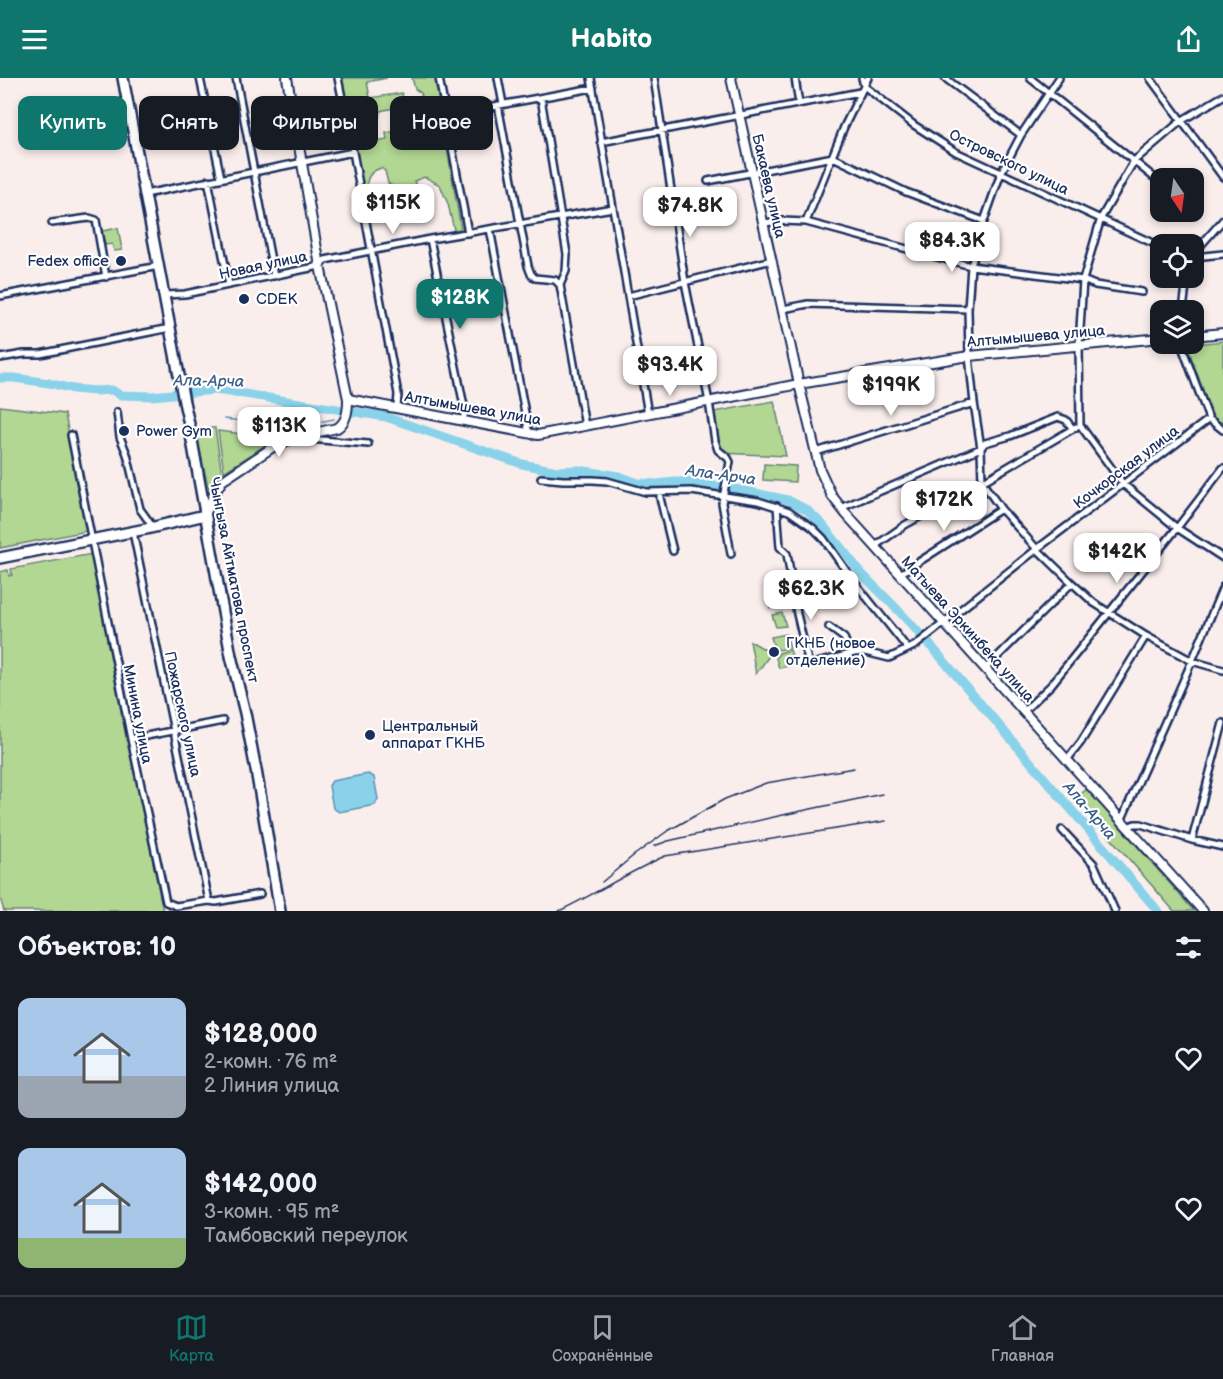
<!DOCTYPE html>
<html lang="ru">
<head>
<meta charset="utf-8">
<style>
  body { margin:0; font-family:"Balsamiq Sans",sans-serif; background:#242831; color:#f1f3f6; height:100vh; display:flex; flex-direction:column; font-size:22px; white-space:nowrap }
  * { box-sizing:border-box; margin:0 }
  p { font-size:20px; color:#9ea1a6 }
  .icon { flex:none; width:33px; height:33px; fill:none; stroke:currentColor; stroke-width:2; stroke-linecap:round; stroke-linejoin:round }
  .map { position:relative; height:833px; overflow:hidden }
  .details { display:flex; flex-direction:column; background:#171b24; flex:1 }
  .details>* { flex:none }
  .banner { position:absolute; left:18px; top:18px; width:600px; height:54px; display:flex; gap:12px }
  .needle { width:39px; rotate:167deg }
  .fabs { position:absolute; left:1150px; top:90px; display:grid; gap:12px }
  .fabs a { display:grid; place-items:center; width:54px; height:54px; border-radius:12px; background:#171b24; box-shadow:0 3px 9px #0003; font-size:30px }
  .price { position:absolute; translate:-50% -51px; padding:0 14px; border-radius:12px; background:#fff; color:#222; font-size:20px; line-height:39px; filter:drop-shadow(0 2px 3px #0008) }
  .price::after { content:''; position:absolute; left:50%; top:36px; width:18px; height:14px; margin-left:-9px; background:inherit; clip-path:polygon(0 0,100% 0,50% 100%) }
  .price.selected { background:#0f766e; color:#fff }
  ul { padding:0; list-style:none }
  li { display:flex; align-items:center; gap:18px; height:150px; padding:0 18px }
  li span { display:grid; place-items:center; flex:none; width:168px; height:120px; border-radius:12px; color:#555 }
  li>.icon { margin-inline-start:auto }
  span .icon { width:72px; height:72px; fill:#fffc; stroke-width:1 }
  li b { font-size:26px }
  h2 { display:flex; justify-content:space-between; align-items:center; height:72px; padding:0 18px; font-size:26px }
  .pill { padding:0 21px; border-radius:12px; background:#171b24; box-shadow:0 3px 9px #0003; font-size:21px; line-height:54px }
  .pill.selected { background:#0f766e; color:#fff }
  header { display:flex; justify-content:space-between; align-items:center; height:78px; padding:0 18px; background:#0f766e; color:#fff; font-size:27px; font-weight:800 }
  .menu { display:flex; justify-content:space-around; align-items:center; height:84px; border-top:2px solid #363941; background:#171b24; font-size:16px; color:#9ea1a6 }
  .menu a { display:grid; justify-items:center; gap:3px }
  .menu .selected { color:#0f766e }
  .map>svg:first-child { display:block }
</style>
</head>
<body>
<header><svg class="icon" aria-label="menu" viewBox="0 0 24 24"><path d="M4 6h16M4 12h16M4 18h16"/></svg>Habito<svg class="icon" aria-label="share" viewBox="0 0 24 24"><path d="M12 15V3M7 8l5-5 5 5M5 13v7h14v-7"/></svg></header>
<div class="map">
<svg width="1223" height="833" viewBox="0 0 1223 833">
  <rect width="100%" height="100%" fill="#faeeec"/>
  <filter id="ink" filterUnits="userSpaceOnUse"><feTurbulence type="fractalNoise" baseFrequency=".0167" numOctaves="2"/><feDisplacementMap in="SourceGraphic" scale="12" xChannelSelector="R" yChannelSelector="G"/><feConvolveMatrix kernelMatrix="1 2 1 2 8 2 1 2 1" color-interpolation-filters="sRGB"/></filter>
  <g filter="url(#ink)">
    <!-- green -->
    <path fill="#b2d792" stroke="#668378" stroke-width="1.5" d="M342 0H387L367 4 370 20 402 15 404 28 380 33 378 43 365 46 370 65 387 62 386 55 405 52 412 62 420 64C425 57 421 47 419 39L407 40 406 35 403 33 408 29 418 31 432 51 437 49 434 32 427 33C422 27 421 22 421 15L415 11 412 0H435L461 151 454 152 448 126 440 107 425 99 414 103 418 109 420 121 411 127 414 145 408 142 404 134 398 126 395 115 393 109 388 105 385 93 381 90C371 93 366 100 367 110L373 115 388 111 389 116 380 124 369 126 370 132H367Z
      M118 150 122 172 114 173 112 166 105 167 102 153Z
      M1223 263V346L1212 338 1187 267Z
      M774 323 786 378 720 375 714 334Z
      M0 328 65 336 87 453 0 470Z
      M198 350H215L222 397 209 412 195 352Z
      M218 353 277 360 224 394Z
      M764 386 796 388 795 404 763 402Z
      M92 476 163 833H4L0 820V494L8 492 9 498 12 497 11 491Z
      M777 512 781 527 770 530 767 515Z
      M782 535 786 548 776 549 772 537Z
      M786 556 790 570 778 572 777 570 774 569 771 559Z
      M750 563 768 573 769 578 756 596Z
      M790 572 792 578 788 582V588L779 590 776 580 779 575Z
      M1087 711 1194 833H1174L1076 720Z"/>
    <!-- water -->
    <path fill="#89d2ea" stroke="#5d91b2" stroke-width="1.5" d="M368 696 374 699 378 721 375 727 339 734 333 730 329 708 332 703Z"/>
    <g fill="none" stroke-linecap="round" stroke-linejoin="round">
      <!-- stream -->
      <path stroke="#5d91b2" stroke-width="1.5" d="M224 341 296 349
        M304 347 334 341"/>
      <!-- river -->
      <path stroke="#89d2ea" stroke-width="9" d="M0 300H14L49 305 73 311 95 313 112 312 120 317 152 318 214 312 238 315 386 339 522 386 557 393 578 392 619 398 638 405 657 406 674 404H690L741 412 788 422 807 432 822 446 863 497 897 531 932 569 1158 833"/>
      <defs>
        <path id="street" d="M200 0 221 100
          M236 0 274 198
          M338 0 353 74 398 316 397 330
          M439 0 468 155
          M498 0 503 26
          M591 0 648 336
          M654 0 685 204 709 324 715 363 718 372 728 380 730 384 722 425 731 476
          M795 0 799 26
          M862 0 864 8 914 47 956 74 1161 169
          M945 0 1021 57
          M1030 0 1161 105
          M1059 0 1021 57 1001 95 984 143 971 188 968 231 969 278 974 325 981 370 982 404 1001 431 1037 471 1072 505 1094 525 1146 558 1192 583 1223 592
          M1150 0 1223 99
          M1223 18 1181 43 1134 83 1101 140 1083 202 1079 267 1080 347 1123 406 1177 450 1223 480
          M541 20 567 176 566 193 560 207
          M498 27 528 188 531 196 535 200 555 202 560 207 585 348
          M445 37 593 10
          M601 64 860 14
          M208 102 229 207
          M708 103 833 79 906 114 984 143
          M145 116 353 74
          M806 144 844 49 868 0
          M52 145 89 140 96 142 106 199
          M763 145 783 143 806 144 971 188 1083 202 1095 207 1142 214
          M490 151 529 356
          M430 161 465 333 463 343
          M1194 175 1223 142
          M1194 179 1223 176
          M164 217 185 216 320 188 325 182 430 161 613 130
          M0 218 159 188
          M628 218 772 182
          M783 231 808 226 968 231
          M1183 232 1187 200
          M1181 266 1209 341 1223 352
          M0 280 24 276H40L170 250
          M117 334 120 359 127 376 140 431 148 442 152 449
          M71 357 131 661 166 824 176 828 209 823 216 824 260 816
          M302 358 305 360 310 361 368 366
          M816 374 974 325
          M541 400 563 402H593L607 403 646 414 691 413 758 423 789 433 813 450 823 460 852 501 908 571 916 567 1037 471 1209 341
          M660 414V420L673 473
          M777 428 780 469 787 476 797 536 809 587 854 575 865 574 889 580 908 571
          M841 430 981 370 985 365 1010 358 1058 339 1066 342 1073 351
          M133 454 209 823
          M875 468 905 447 982 404 1076 349
          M900 496 1001 431
          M829 549 844 560 848 569 854 575
          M985 591 1072 505
          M1023 634 1051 607 1177 450 1223 390
          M131 661 223 643
          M1067 682 1081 664 1146 558
          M1121 743 1192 583 1223 509
          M1127 749 1135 746H1141L1192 762 1223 769
          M1062 752 1094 786 1115 833
          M1192 762 1223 645"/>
        <path id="secondary" d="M731 0 799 306 820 392 832 418 846 436 1203 833
          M1194 258 1223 255
          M348 321 538 357 799 306 969 278 1161 260
          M205 437 214 416 222 403 273 369 295 359 337 350C347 344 348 332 348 321L320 188 287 0"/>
        <path id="primary" d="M123 0 184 324 189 346 231 578 245 635 256 692 280 833
          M0 480 146 451 205 437"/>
      </defs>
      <!-- street casing -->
      <use href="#street" stroke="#1b2f5e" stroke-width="10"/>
      <!-- secondary casing -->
      <use href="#secondary" stroke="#1b2f5e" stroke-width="12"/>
      <!-- primary casing -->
      <use href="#primary" stroke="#1b2f5e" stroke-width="14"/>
      <!-- street -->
      <use href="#street" stroke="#fff" stroke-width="5"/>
      <!-- secondary -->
      <use href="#secondary" stroke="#fff" stroke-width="8"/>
      <!-- primary -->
      <use href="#primary" stroke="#fff" stroke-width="9"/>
      <!-- rail -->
      <path stroke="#1b2f5e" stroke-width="1.5" d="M654 768 668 763 792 735 882 716
        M602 804 633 778 666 754 725 721 766 705 854 690
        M559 833C595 816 629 794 665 778L886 743"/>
    </g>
  </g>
  <!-- markers -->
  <g fill="#1b2f5e" stroke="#fff" stroke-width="2">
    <circle cx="121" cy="183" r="6"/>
    <circle cx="244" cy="221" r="6"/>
    <circle cx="124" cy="353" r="6"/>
    <circle cx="774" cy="574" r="6"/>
    <circle cx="370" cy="657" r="6"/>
  </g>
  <g text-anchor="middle" stroke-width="4.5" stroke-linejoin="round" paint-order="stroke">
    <!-- street labels -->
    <g font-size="15" fill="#1b2f5e" stroke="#fff">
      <text transform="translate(1009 84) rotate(26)" y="5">Островского улица</text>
      <text transform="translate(769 108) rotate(77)" y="5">Бакаева улица</text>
      <text transform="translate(263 187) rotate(-12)" y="5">Новая улица</text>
      <text transform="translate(1036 258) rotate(-5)" y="5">Алтымышева улица</text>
      <text transform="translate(473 330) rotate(10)" y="5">Алтымышева улица</text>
      <text transform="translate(1126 389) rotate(-37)" y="5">Кочкорская улица</text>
      <text transform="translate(234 502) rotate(79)" y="5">Чынгыза Айтматова проспект</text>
      <text transform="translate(968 551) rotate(48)" y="5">Матыева Эркинбека улица</text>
      <text transform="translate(138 636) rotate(79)" y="5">Минина улица</text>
      <text transform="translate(183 636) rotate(78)" y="5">Пожарского улица</text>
    </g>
    <!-- poi labels -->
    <g font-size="15" fill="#1b2f5e" stroke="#fff" text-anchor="start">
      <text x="109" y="188" text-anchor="end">Fedex office</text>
      <text x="256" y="226">CDEK</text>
      <text x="136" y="358">Power Gym</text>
      <text x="786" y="570">ГКНБ (новое<tspan x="786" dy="17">отделение)</tspan></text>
      <text x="382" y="653">Центральный<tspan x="382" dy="17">аппарат ГКНБ</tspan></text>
    </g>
    <!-- water labels -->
    <g font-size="16" font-style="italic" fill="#3c6088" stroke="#fff">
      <text transform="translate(209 302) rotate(1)" y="6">Ала-Арча</text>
      <text transform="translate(721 396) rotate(8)" y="6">Ала-Арча</text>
      <text transform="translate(1090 732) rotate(49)" y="6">Ала-Арча</text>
    </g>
  </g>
</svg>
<div class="fabs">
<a><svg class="needle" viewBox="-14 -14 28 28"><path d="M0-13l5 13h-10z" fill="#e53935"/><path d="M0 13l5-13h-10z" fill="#9ea1a6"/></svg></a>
<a><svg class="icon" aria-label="locate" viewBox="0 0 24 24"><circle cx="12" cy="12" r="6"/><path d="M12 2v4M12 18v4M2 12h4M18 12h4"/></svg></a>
<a><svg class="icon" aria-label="layers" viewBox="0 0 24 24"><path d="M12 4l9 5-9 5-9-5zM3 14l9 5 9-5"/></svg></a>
</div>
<b class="price" style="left:393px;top:157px">$115K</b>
<b class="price" style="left:690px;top:160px">$74.8K</b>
<b class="price" style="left:952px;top:195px">$84.3K</b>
<b class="price selected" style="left:460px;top:252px">$128K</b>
<b class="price" style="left:670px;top:319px">$93.4K</b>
<b class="price" style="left:891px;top:339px">$199K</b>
<b class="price" style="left:279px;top:380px">$113K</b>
<b class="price" style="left:944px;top:454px">$172K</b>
<b class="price" style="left:1117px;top:506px">$142K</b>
<b class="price" style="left:811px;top:543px">$62.3K</b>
<div class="banner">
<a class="pill selected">Купить</a>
<a class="pill">Снять</a>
<a class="pill">Фильтры</a>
<a class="pill">Новое</a>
</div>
</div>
<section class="details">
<h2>Объектов: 10<svg class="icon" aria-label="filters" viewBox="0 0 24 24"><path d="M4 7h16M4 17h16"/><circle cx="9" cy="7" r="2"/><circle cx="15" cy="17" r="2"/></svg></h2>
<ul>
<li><span style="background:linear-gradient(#a9c7e8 65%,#9aa5b1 0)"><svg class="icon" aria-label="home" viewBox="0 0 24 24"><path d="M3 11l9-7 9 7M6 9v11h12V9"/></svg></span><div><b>$128,000</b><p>2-комн. · 76 m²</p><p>2 Линия улица</p></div><svg class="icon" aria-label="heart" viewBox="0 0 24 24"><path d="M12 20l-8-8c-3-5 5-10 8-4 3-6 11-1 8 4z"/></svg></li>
<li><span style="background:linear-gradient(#a9c7e8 75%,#8fb573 0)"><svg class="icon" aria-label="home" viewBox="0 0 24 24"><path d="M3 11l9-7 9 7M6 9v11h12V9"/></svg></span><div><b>$142,000</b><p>3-комн. · 95 m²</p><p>Тамбовский переулок</p></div><svg class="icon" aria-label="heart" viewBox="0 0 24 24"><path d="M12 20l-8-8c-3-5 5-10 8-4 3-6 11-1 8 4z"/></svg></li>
</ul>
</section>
<nav class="menu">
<a class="selected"><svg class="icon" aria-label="map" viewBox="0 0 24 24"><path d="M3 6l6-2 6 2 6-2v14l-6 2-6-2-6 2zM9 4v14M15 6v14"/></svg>Карта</a>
<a><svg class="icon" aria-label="saved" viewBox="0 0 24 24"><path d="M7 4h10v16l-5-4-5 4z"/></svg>Сохранённые</a>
<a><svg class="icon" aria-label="home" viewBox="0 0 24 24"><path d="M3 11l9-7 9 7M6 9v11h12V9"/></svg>Главная</a>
</nav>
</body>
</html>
